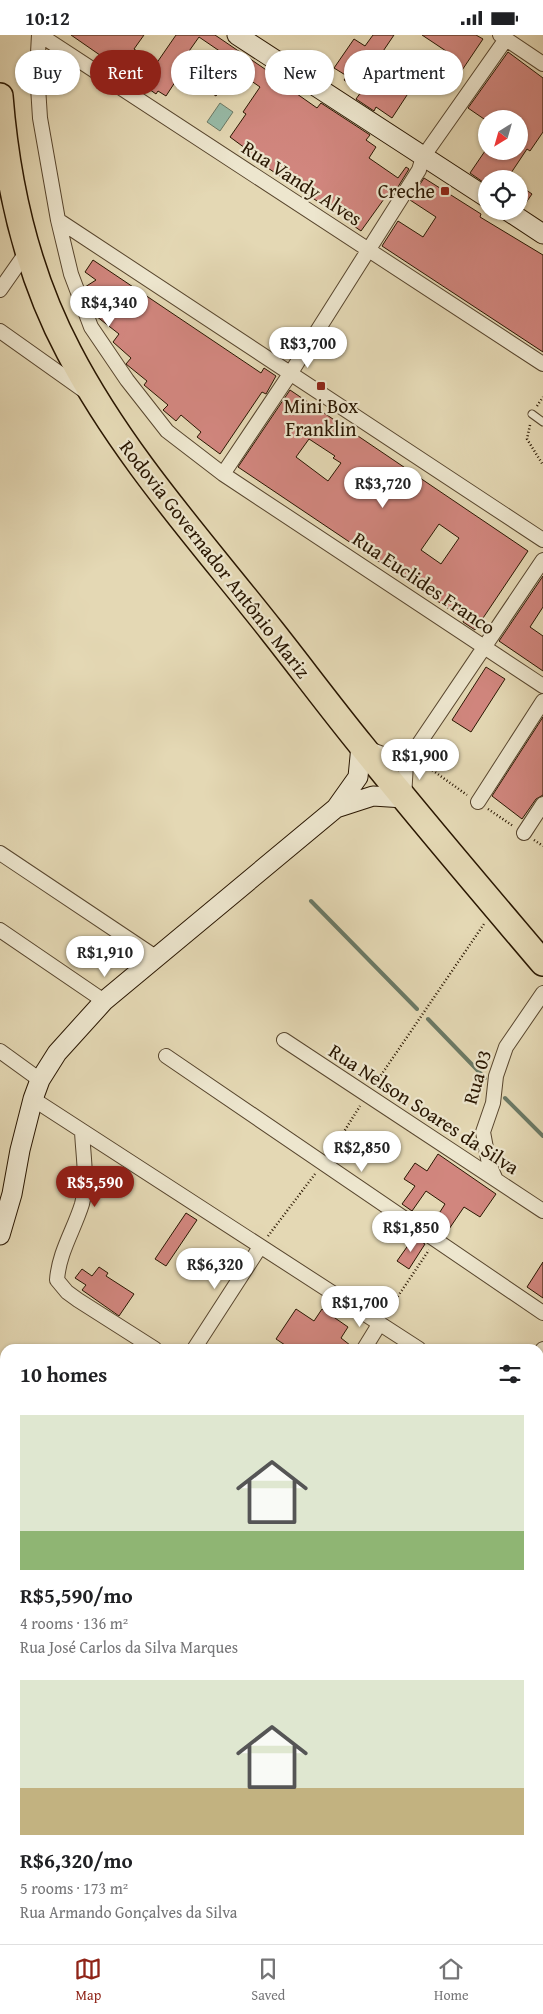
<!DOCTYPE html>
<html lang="en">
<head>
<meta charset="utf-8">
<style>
  body { margin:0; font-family:"Gentium Book Plus",serif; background:#f6f6f6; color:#202124; height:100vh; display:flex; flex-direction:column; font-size:19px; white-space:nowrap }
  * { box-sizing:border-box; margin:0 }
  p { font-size:16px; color:#757577 }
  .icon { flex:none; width:28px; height:28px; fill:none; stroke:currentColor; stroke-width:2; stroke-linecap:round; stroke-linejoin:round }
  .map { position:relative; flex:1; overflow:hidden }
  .panel { position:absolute; left:0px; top:1309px; width:544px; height:601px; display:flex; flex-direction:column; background:#fff; border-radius:15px 15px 0 0; box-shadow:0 1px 4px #0004 }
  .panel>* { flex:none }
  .hud { position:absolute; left:15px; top:15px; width:514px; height:45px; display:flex; gap:10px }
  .needle { width:32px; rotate:217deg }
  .controls { position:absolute; left:478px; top:75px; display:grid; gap:10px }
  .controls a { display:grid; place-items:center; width:50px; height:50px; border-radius:50%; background:#fff; box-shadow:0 1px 4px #0004; font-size:25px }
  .price { position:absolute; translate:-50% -42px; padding:0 11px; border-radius:18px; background:#fff; color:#222; font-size:16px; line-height:32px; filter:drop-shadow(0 1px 2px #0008) }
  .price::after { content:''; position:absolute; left:50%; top:30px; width:15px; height:11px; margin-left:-8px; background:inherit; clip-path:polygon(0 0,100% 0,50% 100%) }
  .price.active { background:#8f2418; color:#fff }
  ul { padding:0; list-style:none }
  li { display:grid; align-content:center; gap:10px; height:265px; padding:0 20px }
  li span { display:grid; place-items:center; height:155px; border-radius:0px; color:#555 }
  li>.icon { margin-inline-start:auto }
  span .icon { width:90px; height:90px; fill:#fffc; stroke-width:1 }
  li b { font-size:21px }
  h2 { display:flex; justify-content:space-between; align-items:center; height:60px; padding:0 20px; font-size:21px }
  .chip { padding:0 18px; border-radius:22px; background:#fff; box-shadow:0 1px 4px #0004; font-size:18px; line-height:45px }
  .chip.active { background:#8f2418; color:#fff }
  .status { display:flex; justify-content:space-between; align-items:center; height:35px; padding:0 25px; background:#fff; direction:ltr }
  .status svg { height:14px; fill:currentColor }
  .tab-bar { display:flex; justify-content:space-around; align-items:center; height:70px; border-top:1px solid #e0e0e0; background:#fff; font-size:14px; color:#757577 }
  .tab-bar a { display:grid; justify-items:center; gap:2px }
  .tab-bar .active { color:#8f2418 }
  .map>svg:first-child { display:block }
</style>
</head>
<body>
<div class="status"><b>10:12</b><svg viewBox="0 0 49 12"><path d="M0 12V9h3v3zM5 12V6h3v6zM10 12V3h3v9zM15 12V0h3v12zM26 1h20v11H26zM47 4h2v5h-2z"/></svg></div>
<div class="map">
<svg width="543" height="1909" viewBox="0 0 543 1909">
  <rect width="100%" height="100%" fill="#e4d8b4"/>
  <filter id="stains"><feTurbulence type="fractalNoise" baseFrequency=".004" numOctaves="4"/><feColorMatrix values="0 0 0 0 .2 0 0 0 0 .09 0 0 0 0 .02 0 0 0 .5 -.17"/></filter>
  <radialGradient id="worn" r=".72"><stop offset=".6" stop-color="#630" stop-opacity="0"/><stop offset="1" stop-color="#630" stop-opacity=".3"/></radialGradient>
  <!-- water -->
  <path fill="#97bba8" stroke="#6b7965" d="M220 68 233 77 220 96 207 87Z"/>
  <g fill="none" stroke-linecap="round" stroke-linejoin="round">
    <!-- stream -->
    <path stroke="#6b7965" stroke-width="4" d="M311 866 417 974
      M428 984 485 1043
      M505 1063 543 1101
      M0 1782 5 1785
      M127 1905 130 1909"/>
  </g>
  <!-- building -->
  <path fill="#d1867e" stroke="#291601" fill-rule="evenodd" d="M71 0H144L134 14 156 29 176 0H215L281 45 280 47 317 73 321 68 370 100 366 105 376 112 369 123 398 143 406 132 409 134 393 160 389 157 361 196 351 189 354 185 326 166 323 170 247 119 249 116 230 102 246 79 243 77 260 52 218 23 221 17 199 2 187 19 213 38 210 42 223 51 216 61 181 38 166 61 158 56 156 59Z
    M373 0H394L373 31 409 57 392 83 376 72 374 76 356 64 361 57 344 45 347 41 334 33 354 4 365 11Z
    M422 0H476L483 4 446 59 426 46 446 16Z
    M508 17 543 43V97L530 116 527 114 507 144H485L483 147 470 138 485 116H519V84H484L468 73Z
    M424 143 481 179 480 182 543 220V317L382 211 398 186 423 202 436 182 410 165Z
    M519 150 532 159 523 172 519 170Z
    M93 225 261 338 264 333 276 341 266 359 262 357 220 419 197 402 201 397 181 380 176 386 163 375 168 370 144 350 147 346 126 329 131 323 113 307 119 299 96 281 94 269 85 252 96 245 85 237Z
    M290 355 528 516 475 595 463 587 464 584 238 432ZM309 404 335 421 333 423 341 428 328 446 296 422ZM439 489 459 503 441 529 421 515Z
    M543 541V572L530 592 543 601V636L499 606Z
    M486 632 505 644 471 697 452 685Z
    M543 682V760L536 764 522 784 492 761Z
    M438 1119 496 1159 480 1182 464 1172 447 1197 433 1188 445 1169 426 1156 412 1176 402 1169 415 1151 404 1144 415 1128 427 1136Z
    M186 1178 197 1185 166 1231 155 1224Z
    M414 1202 425 1209 409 1234 397 1226Z
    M543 1227V1263L527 1252Z
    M99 1232 108 1238 106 1241 134 1259 119 1281 82 1255 86 1250 75 1243 82 1234 92 1241Z
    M296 1274 314 1286 322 1274 348 1292 341 1303 355 1314H291L276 1304Z"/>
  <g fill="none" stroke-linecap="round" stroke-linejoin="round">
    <defs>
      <path id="lane" d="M532 379 543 387"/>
      <path id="street" d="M39 0 37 36 40 83 58 185 71 239 91 292 127 345 167 396 223 439 543 651
        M40 0 543 329
        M500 0 543 29
        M58 185 543 505
        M0 255 28 215
        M0 296 86 357
        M223 439 290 339 419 135 423 122 506 4
        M367 713 406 728
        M404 763 406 728 543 525
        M478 767 543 666
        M524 798 543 769
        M0 818 157 923
        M0 895 104 966
        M284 1005 543 1176
        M0 1016 40 1045
        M166 1021 543 1278
        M33 1064 419 1314
        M82 1096C83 1120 88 1146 82 1169 74 1195 59 1217 57 1245L67 1257 78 1265 155 1314
        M496 1145 489 1129 483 1097 493 1068 496 1041 506 1012 543 958
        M194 1314 260 1212
        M364 1314 380 1288
        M539 1320 543 1314
        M539 1394 543 1397
        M0 1396 5 1399
        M0 1565 5 1568
        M539 1584 543 1577
        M539 1744 543 1747
        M503 1905 508 1909"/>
      <path id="secondary" d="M237 0 486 162
        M508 176 543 199
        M336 773 373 761 404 763
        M0 1200 12 1159 20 1115 33 1064 40 1045 57 1018 104 966 336 773 358 742 361 711"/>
      <path id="highway" d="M0 61C7 149 27 238 69 317 122 419 201 506 272 596 302 634 331 673 362 711 421 785 482 856 543 928"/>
    </defs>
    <!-- lane casing -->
    <use href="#lane" stroke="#58462e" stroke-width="9"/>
    <!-- street casing -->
    <use href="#street" stroke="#58462e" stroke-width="16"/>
    <!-- secondary casing -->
    <use href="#secondary" stroke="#291601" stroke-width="21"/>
    <!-- highway casing -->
    <use href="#highway" stroke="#291601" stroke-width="28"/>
    <!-- path -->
    <path stroke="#291601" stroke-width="2.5" stroke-dasharray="1 2.5" stroke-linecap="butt" d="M537 371 543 362
      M530 390 527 404 543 430
      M421 727 467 760
      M488 774 513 791
      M534 805 543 811
      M375 1049 484 889
      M330 1119 360 1071
      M268 1201 315 1139
      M386 1279 429 1215
      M0 1605 5 1596
      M0 1744 5 1747
      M241 1905 247 1909
      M330 1909 333 1905"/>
    <!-- lane -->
    <use href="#lane" stroke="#ede6ce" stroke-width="7"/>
    <!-- street -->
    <use href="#street" stroke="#ede6ce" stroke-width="14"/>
    <!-- secondary -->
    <use href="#secondary" stroke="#ede6ce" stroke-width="19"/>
    <!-- highway -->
    <use href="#highway" stroke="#e4d8b4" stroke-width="25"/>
  </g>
  <!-- markers -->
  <g fill="#8f2418" stroke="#ede6ce" stroke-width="2">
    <rect x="440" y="151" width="10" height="10" rx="2.5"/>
    <rect x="316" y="346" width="10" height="10" rx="2.5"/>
  </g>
  <g text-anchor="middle" stroke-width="4.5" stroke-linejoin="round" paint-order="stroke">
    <!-- street labels -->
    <g font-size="20" fill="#291601" stroke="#ede6ce">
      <text transform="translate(302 148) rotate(33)" y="7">Rua Vandy Alves</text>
      <text transform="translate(215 524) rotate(52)" y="7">Rodovia Governador Antônio Mariz</text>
      <text transform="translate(424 548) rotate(34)" y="7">Rua Euclides Franco</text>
      <text transform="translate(477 1042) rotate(-74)" y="7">Rua 03</text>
      <text transform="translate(424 1074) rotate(33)" y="7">Rua Nelson Soares da Silva</text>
    </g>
    <!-- poi labels -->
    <g font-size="20" fill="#291601" stroke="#ede6ce" text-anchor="end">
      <text x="435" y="163">Creche</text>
      <text x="321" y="378" text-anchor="middle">Mini Box<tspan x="321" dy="23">Franklin</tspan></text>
    </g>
  </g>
  <rect width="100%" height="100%" filter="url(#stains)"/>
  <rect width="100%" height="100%" fill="url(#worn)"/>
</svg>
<div class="controls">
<a><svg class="needle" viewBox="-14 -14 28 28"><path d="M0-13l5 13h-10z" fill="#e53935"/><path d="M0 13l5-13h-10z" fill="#757577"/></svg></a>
<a><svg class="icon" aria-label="locate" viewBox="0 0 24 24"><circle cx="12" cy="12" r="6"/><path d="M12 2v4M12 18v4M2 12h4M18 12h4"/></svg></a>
</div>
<b class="price" style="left:109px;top:293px">R$4,340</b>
<b class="price" style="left:308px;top:334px">R$3,700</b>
<b class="price" style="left:383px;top:474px">R$3,720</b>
<b class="price" style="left:420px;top:746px">R$1,900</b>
<b class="price" style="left:105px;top:943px">R$1,910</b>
<b class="price" style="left:362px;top:1138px">R$2,850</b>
<b class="price active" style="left:95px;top:1173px">R$5,590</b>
<b class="price" style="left:411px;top:1218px">R$1,850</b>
<b class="price" style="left:215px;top:1255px">R$6,320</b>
<b class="price" style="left:360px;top:1293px">R$1,700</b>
<div class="hud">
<a class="chip">Buy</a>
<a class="chip active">Rent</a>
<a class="chip">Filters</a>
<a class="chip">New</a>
<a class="chip">Apartment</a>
</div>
<section class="panel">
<h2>10 homes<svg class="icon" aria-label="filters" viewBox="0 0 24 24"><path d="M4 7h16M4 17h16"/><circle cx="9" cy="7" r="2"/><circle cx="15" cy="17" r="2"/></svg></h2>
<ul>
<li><span style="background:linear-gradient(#dfe7d0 75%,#8fb573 0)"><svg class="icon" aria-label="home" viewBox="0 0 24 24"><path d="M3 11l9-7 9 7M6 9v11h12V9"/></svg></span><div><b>R$5,590/mo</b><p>4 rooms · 136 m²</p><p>Rua José Carlos da Silva Marques</p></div></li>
<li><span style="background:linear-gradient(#dfe7d0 70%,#c2b280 0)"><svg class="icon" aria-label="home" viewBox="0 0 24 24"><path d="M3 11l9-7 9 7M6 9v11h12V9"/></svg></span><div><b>R$6,320/mo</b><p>5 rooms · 173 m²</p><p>Rua Armando Gonçalves da Silva</p></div></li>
</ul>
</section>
</div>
<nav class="tab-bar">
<a class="active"><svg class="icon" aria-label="map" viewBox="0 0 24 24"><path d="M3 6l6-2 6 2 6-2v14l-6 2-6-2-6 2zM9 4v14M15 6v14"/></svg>Map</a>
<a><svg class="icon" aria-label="saved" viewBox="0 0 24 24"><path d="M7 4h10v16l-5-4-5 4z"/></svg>Saved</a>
<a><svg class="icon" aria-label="home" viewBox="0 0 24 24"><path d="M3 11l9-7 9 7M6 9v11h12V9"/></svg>Home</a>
</nav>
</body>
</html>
